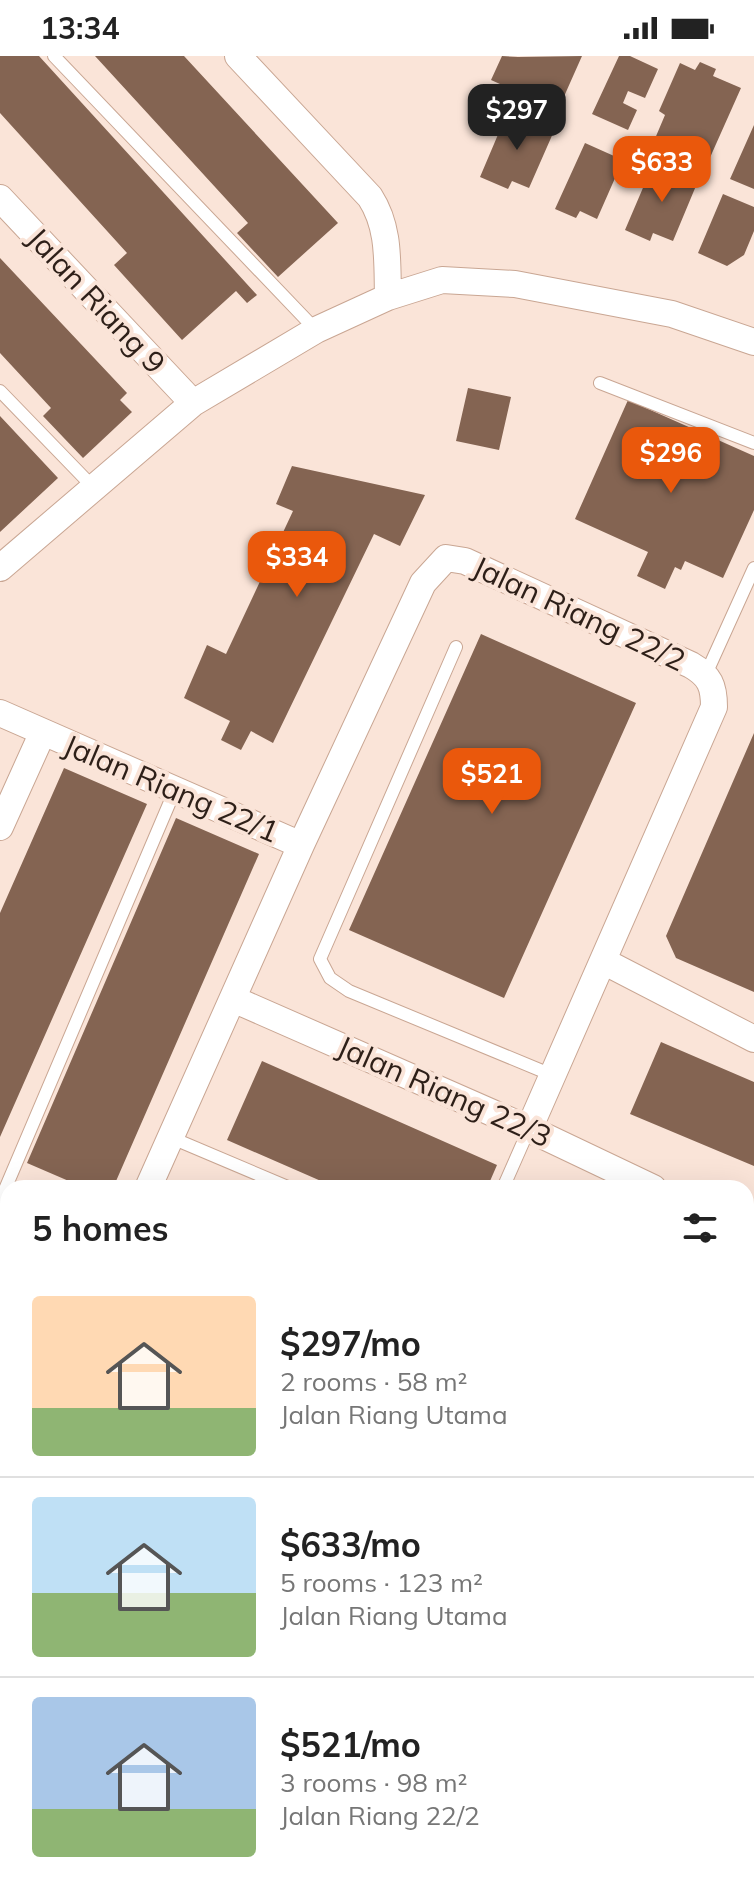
<!DOCTYPE html>
<html lang="en">
<head>
<meta charset="utf-8">
<style>
  body { margin:0; font-family:Mulish,sans-serif; background:#f2f2f2; color:#222; height:100vh; display:flex; flex-direction:column; font-size:30px; white-space:nowrap }
  * { box-sizing:border-box; margin:0 }
  p { font-size:26px; color:#767676 }
  .icon { flex:none; width:44px; height:44px; fill:none; stroke:currentColor; stroke-width:2; stroke-linecap:round; stroke-linejoin:round }
  .map { position:relative; flex:1; overflow:hidden }
  .drawer { position:absolute; left:0px; top:1124px; width:754px; height:712px; display:flex; flex-direction:column; background:#fff; border-radius:24px 24px 0 0; box-shadow:0 8px 32px #0002 }
  .drawer>* { flex:none }
  .price { position:absolute; translate:-50% -68px; padding:0 18px; border-radius:16px; background:#ea580c; color:#fff; font-size:26px; line-height:52px; filter:drop-shadow(0 2px 4px #0008) }
  .price::after { content:''; position:absolute; left:50%; top:48px; width:24px; height:18px; margin-left:-12px; background:inherit; clip-path:polygon(0 0,100% 0,50% 100%) }
  .price.selected { background:#222; color:#fff }
  ul { padding:0; list-style:none }
  li { display:flex; align-items:center; gap:24px; height:200px; padding:0 32px }
  li+li { border-top:2px solid #e0e0e0 }
  li span { display:grid; place-items:center; flex:none; width:224px; height:160px; border-radius:8px; color:#555 }
  li>.icon { margin-inline-start:auto }
  span .icon { width:96px; height:96px; fill:#fffc; stroke-width:1 }
  li b { font-size:34px }
  h2 { display:flex; justify-content:space-between; align-items:center; height:96px; padding:0 32px; font-size:34px }
  .status { display:flex; justify-content:space-between; align-items:center; height:56px; padding:0 40px; background:#fff; direction:ltr }
  .status svg { height:22px; fill:currentColor }
  .map>svg:first-child { display:block }
</style>
</head>
<body>
<div class="status"><b>13:34</b><svg viewBox="0 0 49 12"><path d="M0 12V9h3v3zM5 12V6h3v6zM10 12V3h3v9zM15 12V0h3v12zM26 1h20v11H26zM47 4h2v5h-2z"/></svg></div>
<div class="map">
<svg width="754" height="1836" viewBox="0 0 754 1836">
  <rect width="100%" height="100%" fill="#fae4d8"/>
  <!-- building -->
  <path fill="#846452" d="M0 0H39L257 239 247 247 236 235 182 284 114 209 127 197 0 57Z
    M95 0H184L338 167 278 221 237 177 248 167Z
    M502 0 518 1 582 0 558 54 491 24Z
    M619 0H630L658 13 645 42 628 35 623 47 637 54 628 74 592 58Z
    M700 6 716 13 713 20 741 32 704 115 651 92 665 59 659 55 680 7 695 14Z
    M508 55 554 75 529 132 512 125 508 133 480 121Z
    M754 69V133L730 123Z
    M585 87 623 104 597 163 580 155 576 162 555 153Z
    M654 106 698 125 673 185 653 177 650 185 625 174Z
    M723 138 754 151V175L744 199 727 210 698 197Z
    M0 202 127 337 120 344 132 356 83 402 43 360 51 352 0 297Z
    M468 332 511 341 499 394 456 385Z
    M628 344 754 400V454L723 522 685 505 681 514 675 511 665 533 637 520 648 496 575 463Z
    M0 360 58 422 0 476Z
    M292 410 425 439 400 490 374 478 273 687 251 675 241 694 221 684 230 665 184 642 207 589 226 598 293 455 276 448Z
    M481 578 636 647 504 942 349 874Z
    M754 677V936L676 902 666 880Z
    M64 712 147 748 0 1081V857Z
    M176 762 259 798 113 1132H85L27 1107Z
    M661 986 754 1026V1110L630 1058Z
    M262 1005 497 1109 487 1132H337L227 1084Z
    M0 1254 8 1258V1531L0 1527Z
    M75 1828H329L326 1836H77L80 1830Z
    M350 1828H486L482 1836H347Z"/>
  <g fill="none" stroke-linecap="round" stroke-linejoin="round">
    <defs>
      <path id="service" d="M54 0 316 274
        M600 327 754 387
        M0 335 94 432
        M456 591 320 903 330 922 349 935 552 1019
        M706 618 754 512
        M172 1082 290 1132
        M503 1132 529 1073
        M0 1145 175 734
        M746 1670 754 1673
        M0 1705 8 1689
        M509 1828 527 1836
        M618 1828 635 1836
        M720 1828 737 1836
        M599 1836 607 1828"/>
      <path id="minor" d="M238 0 370 141C390 172 387 206 388 241
        M0 142 193 347
        M0 512 193 347 316 274 388 241 442 224 515 228 672 258 754 286
        M0 657 301 789
        M0 771 42 678
        M605 906 754 983
        M233 943 529 1073 653 1132
        M148 1132 301 789 423 527 446 502 465 505 691 609C710 620 714 630 714 651L529 1073
        M0 1157 8 1161
        M746 1177 754 1181
        M746 1356 754 1338
        M746 1500 754 1504
        M746 1645 754 1627
        M0 1800 8 1784
        M661 1836 664 1828"/>
    </defs>
    <!-- service casing -->
    <use href="#service" stroke="#c9a693" stroke-width="14"/>
    <!-- minor casing -->
    <use href="#minor" stroke="#c9a693" stroke-width="28"/>
    <!-- service -->
    <use href="#service" stroke="#fff" stroke-width="12"/>
    <!-- minor -->
    <use href="#minor" stroke="#fff" stroke-width="26"/>
  </g>
  <g text-anchor="middle" stroke-width="8" stroke-linejoin="round" paint-order="stroke">
    <!-- street labels -->
    <g font-size="30" fill="#2d1f18" stroke="#fae4d8">
      <text transform="translate(96 245) rotate(47)" y="10">Jalan Riang 9</text>
      <text transform="translate(579 558) rotate(25)" y="10">Jalan Riang 22/2</text>
      <text transform="translate(171 733) rotate(23)" y="10">Jalan Riang 22/1</text>
      <text transform="translate(444 1036) rotate(24)" y="10">Jalan Riang 22/3</text>
    </g>
  </g>
</svg>
<b class="price selected" style="left:517px;top:96px">$297</b>
<b class="price" style="left:662px;top:148px">$633</b>
<b class="price" style="left:671px;top:439px">$296</b>
<b class="price" style="left:297px;top:543px">$334</b>
<b class="price" style="left:492px;top:760px">$521</b>
<section class="drawer">
<h2>5 homes<svg class="icon" aria-label="filters" viewBox="0 0 24 24"><path d="M4 7h16M4 17h16"/><circle cx="9" cy="7" r="2"/><circle cx="15" cy="17" r="2"/></svg></h2>
<ul>
<li><span style="background:linear-gradient(#ffd9b3 70%,#8fb573 0)"><svg class="icon" aria-label="home" viewBox="0 0 24 24"><path d="M3 11l9-7 9 7M6 9v11h12V9"/></svg></span><div><b>$297/mo</b><p>2 rooms · 58 m²</p><p>Jalan Riang Utama</p></div></li>
<li><span style="background:linear-gradient(#bfe0f5 60%,#8fb573 0)"><svg class="icon" aria-label="home" viewBox="0 0 24 24"><path d="M3 11l9-7 9 7M6 9v11h12V9"/></svg></span><div><b>$633/mo</b><p>5 rooms · 123 m²</p><p>Jalan Riang Utama</p></div></li>
<li><span style="background:linear-gradient(#a9c7e8 70%,#8fb573 0)"><svg class="icon" aria-label="home" viewBox="0 0 24 24"><path d="M3 11l9-7 9 7M6 9v11h12V9"/></svg></span><div><b>$521/mo</b><p>3 rooms · 98 m²</p><p>Jalan Riang 22/2</p></div></li>
</ul>
</section>
</div>
</body>
</html>
